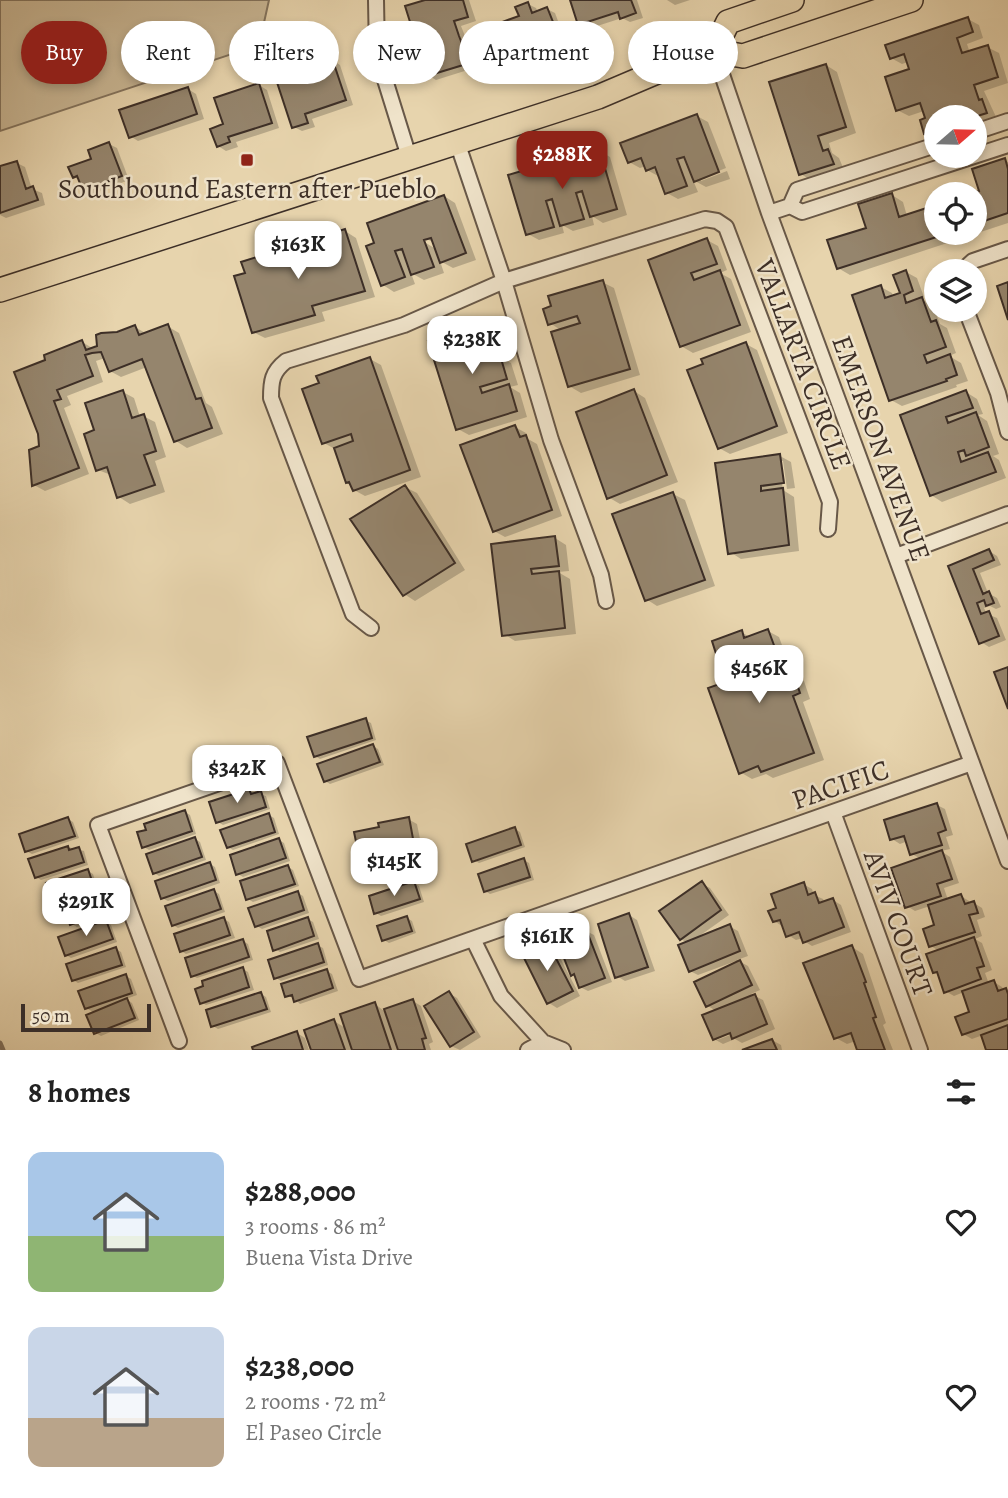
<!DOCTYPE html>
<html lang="en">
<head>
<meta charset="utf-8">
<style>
  body { margin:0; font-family:Alegreya,serif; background:#f6f6f6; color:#222; height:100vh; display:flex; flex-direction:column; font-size:26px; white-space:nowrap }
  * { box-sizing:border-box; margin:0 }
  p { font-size:23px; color:#767676 }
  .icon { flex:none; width:38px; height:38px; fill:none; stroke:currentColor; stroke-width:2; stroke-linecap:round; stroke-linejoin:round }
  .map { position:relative; height:1050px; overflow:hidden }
  .sheet { display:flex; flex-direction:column; background:#fff; flex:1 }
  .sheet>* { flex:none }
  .top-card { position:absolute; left:21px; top:21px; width:966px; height:63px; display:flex; gap:14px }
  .needle { width:46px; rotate:70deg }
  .controls { position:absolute; left:924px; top:105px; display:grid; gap:14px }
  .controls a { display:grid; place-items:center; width:63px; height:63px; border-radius:50%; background:#fff; box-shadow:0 4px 10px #0003; font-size:35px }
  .scale { position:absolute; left:21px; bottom:18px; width:130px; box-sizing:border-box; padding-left:7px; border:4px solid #3d2f27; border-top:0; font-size:19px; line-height:24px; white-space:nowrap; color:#3d2f27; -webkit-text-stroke:5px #efe3ca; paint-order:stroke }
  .price { position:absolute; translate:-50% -60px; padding:0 16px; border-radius:14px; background:#fff; color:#222; font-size:23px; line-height:46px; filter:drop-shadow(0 2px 4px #0008) }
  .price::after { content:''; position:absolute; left:50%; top:42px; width:21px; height:16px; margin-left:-10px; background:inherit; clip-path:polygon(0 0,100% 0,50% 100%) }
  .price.active { background:#8f2418; color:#fff }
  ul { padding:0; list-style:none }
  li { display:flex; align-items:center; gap:21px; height:175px; padding:0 28px }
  li span { display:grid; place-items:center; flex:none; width:196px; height:140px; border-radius:14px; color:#555 }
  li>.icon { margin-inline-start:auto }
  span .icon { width:84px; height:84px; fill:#fffc; stroke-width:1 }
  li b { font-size:30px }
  h2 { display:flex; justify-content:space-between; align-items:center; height:84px; padding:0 28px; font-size:30px }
  .chip { padding:0 24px; border-radius:32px; background:#fff; box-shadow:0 4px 10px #0003; font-size:24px; line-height:63px }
  .chip.active { background:#8f2418; color:#fff }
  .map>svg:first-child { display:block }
</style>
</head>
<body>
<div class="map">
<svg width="1008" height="1050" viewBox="0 0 1008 1050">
  <rect width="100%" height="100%" fill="#e7d4ad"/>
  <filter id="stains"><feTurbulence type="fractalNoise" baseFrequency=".00286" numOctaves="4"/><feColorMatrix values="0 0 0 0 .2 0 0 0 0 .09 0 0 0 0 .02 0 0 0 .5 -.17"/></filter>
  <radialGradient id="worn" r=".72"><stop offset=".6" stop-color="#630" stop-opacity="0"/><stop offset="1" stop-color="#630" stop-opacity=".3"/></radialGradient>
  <!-- green -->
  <path fill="#cab896" stroke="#84745e" stroke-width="2" d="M0 0H269L259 45 0 131Z"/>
  <!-- shadow -->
  <path fill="#0003" fill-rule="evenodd" d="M431 0H469L476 21 461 26 469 46 477 43 485 48 490 63 436 80 428 75Z
    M571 0H637L643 18 630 22 622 18 588 29 579 24Z
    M667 0H690L675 5Z
    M528 4 536 8 538 12 547 9 555 13 564 37 536 47 538 52 523 57 515 53 521 17Z
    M968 19 979 25 983 38 967 44 970 53 987 47 999 53 1008 83 984 91 997 119 975 127V117H936V139L926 133 927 119 924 111 909 116 897 110 911 70 908 62 902 64 891 58Z
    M288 60 296 65 298 71 332 60 340 65 353 105 312 119 315 127 302 131 294 127Z
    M826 65 837 72 856 133 829 143 832 153 839 158 844 170 812 181 801 174Z
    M259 85 267 90 279 128 236 142 238 147 226 151 218 146 225 125Z
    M188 89 196 94 204 119 138 141 130 136Z
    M697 116 708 122 726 168 701 178V181L727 171 730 179 706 187 693 180 698 192 678 199 667 193 658 176 647 170 646 166 640 168 629 162Z
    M109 144 117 148 129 180 92 194 84 190 81 181 74 177Z
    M598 150 610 157 627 215 603 223 592 216 594 225 573 231 562 225 564 233 539 240 528 234 510 176Z
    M1004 160 1008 162V223L850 275 838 268 892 195 903 202 907 216 936 206V233H975L973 194 981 192Z
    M17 163 25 167 32 189 42 193 45 205 6 218 0 215V168Z
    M444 196 455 203 476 260 453 268 440 261 444 273 424 280 411 273 415 284 394 292 383 285 376 244ZM418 234 436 244V249L416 237Z
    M345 231 356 238 375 297 322 312 325 321 265 338 253 332Z
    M707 240 718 246 727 270 720 273 731 279 751 332 693 353 681 346 650 261Z
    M906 272 917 278 924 297 921 299 933 306 940 324 947 328 956 353 949 356 961 363 968 381 956 385 957 387 902 406 891 400 881 287 892 293 893 297 902 294Z
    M602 282 614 288 640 375 581 393 569 386 562 331 550 323Z
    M490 323 501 330 509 355 501 358 511 363 518 385 510 387 520 393 527 417 469 435 458 429 430 342Z
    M167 326 179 333 206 403 212 407 223 434 187 448 176 441 147 367 121 377 110 371 105 358 96 361 103 382 67 396 71 405 64 408 89 474 45 491 34 485 41 447 46 361 82 342 94 349 118 333 135 327 147 334Z
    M746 344 757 350 788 433 730 454 719 448Z
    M370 359 381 365 421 477 365 496 354 490 352 484 348 481 335 449 324 443Z
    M634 391 645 398 678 482 620 504 608 497Z
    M123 392 134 398 140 417 143 416 155 422 166 457 155 461 165 492 130 504 119 497 111 475 98 470 97 432Z
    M966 392 977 399 983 414 978 415 987 421 999 454 993 456 999 460 1006 478 942 502 931 495 902 416Z
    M515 427 526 433 528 439 537 444 562 516 505 537 494 531Z
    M780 456 791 462 795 488 787 489 783 461H779L783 490 794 497 799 551 741 559 730 552 717 464Z
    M405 487 417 493 465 570 415 601 404 594Z
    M673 494 685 500 715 586 657 606 646 599Z
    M555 538 566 545 569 571 558 572 570 579 576 634 515 641 504 634 493 545Z
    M989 551 997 556 1001 565 980 573 988 593 997 598 1001 607 996 609 990 606 984 608 987 614 997 618 1006 640 989 647 981 642 950 566Z
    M768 631 779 637 793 675 804 681 810 699 803 702 824 760 773 778 766 774 752 779 740 772 737 680 731 665 720 658 741 632 750 637Z
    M365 720 371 723 376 740 320 759 315 756Z
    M373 746 378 749 384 765 330 784 325 781Z
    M249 791 266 796 270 809 223 825 218 822Z
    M937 805 945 809 953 835 946 837 950 849 941 851 950 857 959 883 944 888 948 900 961 896 969 901 970 904 974 903 982 908 985 917 977 920 982 936 975 939 982 943 992 970 985 973 989 984 994 982 1002 987 1004 991 1008 992V1050H988L983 1035 972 1039 963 1034 971 1013 964 992 954 996 945 991 939 974 935 972 939 951 931 946 936 926 930 906 915 911 907 906 921 859 912 854 908 841 900 844 892 839Z
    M185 812 190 815 196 834 149 850 144 847Z
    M269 815 274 818 279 834 233 850 228 847Z
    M68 819 73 822 79 838 32 854 26 851Z
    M408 819 417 824 424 859 408 862 400 857 399 853 369 859 361 855Z
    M515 829 520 832 525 847 479 863 474 860Z
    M195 839 200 842 206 860 159 876 154 873Z
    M279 840 284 843 290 861 243 877 238 874Z
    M68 847 84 851 88 865 41 880 36 877Z
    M524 860 529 863 534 880 490 894 485 891Z
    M210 864 215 867 220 883 168 901 162 898Z
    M288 867 293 870 299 886 253 902 248 899Z
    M88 871 93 874 98 890 59 903 54 900Z
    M414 883 419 886 424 902 381 916 376 913Z
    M702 884 710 888 729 915 698 937 729 926 738 931 748 956 737 960 748 966 760 990 751 994 763 1000 775 1029 742 1043 735 1039 723 1044 714 1039 716 1011 708 1006 737 963 736 961 698 975 690 971 687 943 681 939ZM737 1028 738 1032 717 1040V1036Z
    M803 884 812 889 814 895 823 899 825 903 833 900 841 905 851 932 812 946 804 941 803 938 796 940 788 935 782 926 774 921 778 909Z
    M214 891 219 894 225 912 178 928 173 925Z
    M298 893 303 896 309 913 262 929 257 926Z
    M94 896 99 899 106 916 77 927 72 924Z
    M629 915 637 920 655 971 625 981 617 976Z
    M407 918 412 921 416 933 389 943 384 940Z
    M224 919 229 922 235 938 186 954 181 951Z
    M308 919 313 922 319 939 280 952 275 949Z
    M106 922 111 925 117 942 71 958 66 955Z
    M586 931 594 935 612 982 588 991 580 987 576 977 572 974Z
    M243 941 248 944 253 960 197 978 192 975Z
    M547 943 555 948 580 996 557 1008 549 1003 524 955Z
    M317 945 323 948 328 965 281 981 276 978Z
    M852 947 863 954 886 1023 883 1025 893 1050H859L856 1041 847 1044 836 1038Z
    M116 949 121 952 126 967 78 983 73 980Z
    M243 969 248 972 254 990 206 1005 201 1002Z
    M327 971 332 974 338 991 300 1004 294 998 287 996Z
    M126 976 131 979 137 995 126 999 132 1003 139 1020 101 1036 96 1033 95 1013 86 1008Z
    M449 993 457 998 481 1037 460 1050 451 1046Z
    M261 994 266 997 271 1012 218 1029 213 1026Z
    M413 1001 421 1006 433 1042 429 1044 431 1050H313L334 1021 347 1029 375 1004 384 1011Z
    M297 1033 305 1038 309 1050H255Z
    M772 1040 781 1045 782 1050H747Z"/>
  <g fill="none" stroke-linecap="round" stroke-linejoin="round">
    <!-- stream -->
    <path stroke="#80705c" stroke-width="5" d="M0 1043 3 1050"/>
  </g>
  <!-- building -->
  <path fill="#95856d" stroke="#3d2f27" stroke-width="2" d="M425 0H463L468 17 454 21 459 36 463 46 477 41 483 59 427 76 405 6Z
    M570 0H631L636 13 620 19 618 12 578 25Z
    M528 2 532 13 547 7 557 32 529 43 531 47 513 54 502 22 519 16 515 7Z
    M968 17 973 32 957 38 962 53 988 45 998 77 974 85 979 100 982 99 987 113 974 117H936V130L924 134 920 120 925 118 920 103 896 111 885 77 909 69 904 54 890 59 885 45Z
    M288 58 292 71 332 58 346 100 305 114 308 123 292 128 271 64Z
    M826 64 846 127 818 136 823 151 828 149 834 164 799 175 769 82Z
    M259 83 272 123 228 137 230 142 217 147 210 129 223 124 214 98Z
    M188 87 197 114 129 138 119 110Z
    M697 114 719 172 694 182 684 157 677 159 687 186 665 194 655 167 646 171 641 158 628 163 620 143Z
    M109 142 122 176 83 191 77 176 73 178 68 167 91 159 88 150Z
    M599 148 617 209 590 217 582 191 576 193 584 219 560 226 552 199 546 201 554 227 526 235 508 175Z
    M1005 158 1008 169V213L975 224V194H968L979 191 972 169Z
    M17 161 26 189 33 186 38 200 0 213V166Z
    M892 193 899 217 936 205V233H949L837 269 827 240 866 228 858 204Z
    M444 195 466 253 440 263 431 238 424 240 434 267 411 275 402 249 395 251 405 277 381 286 366 246 374 243 367 223Z
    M345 229 365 291 312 306 315 315 252 333 234 276 245 273 241 262Z
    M707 238 717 264 691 273 694 280 720 270 740 325 680 347 648 260Z
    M906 270 913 291 904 295 906 303 922 297 931 322 936 320 946 347 924 355 927 363 950 354 957 375 946 379 947 381 889 401 852 295 881 285 885 298 900 293 893 275Z
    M603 280 630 369 568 387 551 332 580 323 577 316 548 325 543 309 551 306 548 296Z
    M1008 282V320L997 286Z
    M490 321 499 349 472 357 473 363 500 355 507 379 480 387 482 393 509 384 517 411 456 430 428 341Z
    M168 324 196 399 201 398 212 428 174 442 142 359 109 372 101 352 92 353 85 355 93 376 57 390 61 399 54 401 79 468 32 486 29 450 39 446 38 434 14 372 45 360 44 355 82 340 86 350 97 346 96 335 101 333 117 332 135 325 139 335Z
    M746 342 777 426 718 449 687 370 703 364 701 359Z
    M370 357 410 470 353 491 349 482 346 483 334 448 353 441 351 434 322 444 302 389 319 383 316 376Z
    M634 389 667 475 607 499 576 412Z
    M123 390 132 418 144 414 156 451 144 455 155 485 117 498 107 467 96 471 84 434 94 430 85 403Z
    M966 390 973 408 946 417 948 423 976 412 989 447 966 456 964 450 958 452 961 462 988 452 996 472 930 496 900 415Z
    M515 425 520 437 526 435 552 510 493 532 460 445Z
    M780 454 784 483 761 486V491L783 488 789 545 728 554 715 463Z
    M405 485 455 563 403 596 350 519Z
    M673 492 705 580 645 601 612 514Z
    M555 536 559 566 531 569 532 574 559 571 565 628 502 636 491 544Z
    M989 549 994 560 973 569 983 594 989 591 994 603 986 606 984 600 977 603 981 614 989 611 999 636 979 644 948 566Z
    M768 629 785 675 793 673 800 693 793 696 814 753 761 772 758 766 739 774 708 688 734 679 726 657 718 660 712 641 742 630 744 638Z
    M1008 667V709L994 672Z
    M366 718 372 738 314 757 307 737Z
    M373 744 380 762 324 782 317 764Z
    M249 789 251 794 261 791 266 807 216 823 209 802Z
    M937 803 946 830 938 833 942 845 910 855 904 836 890 840 884 820Z
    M185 810 192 831 142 848 137 832 146 830 144 824Z
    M269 813 275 832 227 848 220 830Z
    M68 817 75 836 25 852 19 834Z
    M409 817 416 855 398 858 396 848 359 856 354 832 379 827 378 823Z
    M515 827 521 845 472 862 466 844Z
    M195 837 202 857 153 874 146 854Z
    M279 838 286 858 236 875 230 855Z
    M68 846 69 850 79 847 84 862 35 878 28 859Z
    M942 850 952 879 937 884 941 896 905 908 891 868Z
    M524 858 530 877 484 892 478 874Z
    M210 862 216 880 161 899 155 881Z
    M288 865 295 884 246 900 240 881Z
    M88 869 94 887 52 901 46 883Z
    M414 881 420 899 374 914 369 896Z
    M702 881 721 910 680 940 659 911Z
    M804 882 808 895 815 892 819 903 833 898 844 927 803 943 799 932 786 937 780 920 773 922 768 911 776 908 771 894Z
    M214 889 221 909 172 926 165 906Z
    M298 891 304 910 255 927 248 908Z
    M94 894 102 913 70 925 63 906Z
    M961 894 965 904 974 901 978 913 969 915 975 932 929 947 923 929 934 925 928 905Z
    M629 913 648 967 615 978 598 924Z
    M407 916 412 931 382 941 377 926Z
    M224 917 230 935 180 952 174 934Z
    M308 917 314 936 273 951 267 931Z
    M106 920 113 939 65 956 58 937Z
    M730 924 740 951 689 972 678 945Z
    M586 929 605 978 579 988 574 974 571 976 557 940Z
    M974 937 984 966 977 968 981 979 944 993 937 972 933 973 926 954Z
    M243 939 249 957 191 977 185 958Z
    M547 941 573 991 547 1004 522 954Z
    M318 943 324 962 274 979 268 960Z
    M852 945 866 982 864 983 876 1017 873 1018 885 1050H857L851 1033 834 1039 803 963Z
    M116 947 122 965 72 981 66 964Z
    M740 960 752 985 706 1007 694 982Z
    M243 967 249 987 200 1004 195 989 203 986 202 981Z
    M327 969 333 988 294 1002 292 995 285 997 281 984Z
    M126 974 132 993 85 1009 78 991Z
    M994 980 998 991 1006 988 1008 994V1019L962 1035 955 1017 969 1012 962 991Z
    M449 991 474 1032 450 1047 424 1006Z
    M261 992 267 1009 211 1027 206 1010Z
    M755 994 767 1024 732 1039 730 1033 713 1040 702 1015Z
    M127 998 135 1018 94 1034 86 1015Z
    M413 999 426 1038 422 1039 425 1050H398L384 1009Z
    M375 1002 391 1050H352L340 1014Z
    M334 1019 345 1050H311L304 1030Z
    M1008 1025V1050H986L981 1035Z
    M297 1031 303 1050H253L252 1047Z
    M772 1039 777 1050H742Z"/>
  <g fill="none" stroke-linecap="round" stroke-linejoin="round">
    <defs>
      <path id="minor" d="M376 0 377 54 409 157
        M714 51 769 213 1008 861
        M975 132 1008 121
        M457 142 504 281 551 440 601 575 606 601
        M790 206 802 212 1008 145
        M769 213 790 206 797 190 936 145
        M962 271 973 261 1008 249
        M966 310 998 393 1008 432
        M896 556 1008 514
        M371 628 353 614 271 398C271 381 272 372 286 361L404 325 504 281 705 219 717 221 726 227 830 502 828 529
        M833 812 920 1050
        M473 939 501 996 543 1042 563 1050
        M179 1041 98 825 277 763 359 979 972 763
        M528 1050 543 1042"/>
      <path id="primary" d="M714 51 728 22 792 0
        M0 290 598 97 664 69 714 51 743 56 911 0"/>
    </defs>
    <!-- minor casing -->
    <use href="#minor" stroke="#685848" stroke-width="18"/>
    <!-- primary casing -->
    <use href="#primary" stroke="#3d2f27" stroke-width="26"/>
    <!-- minor -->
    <use href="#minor" stroke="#efe3ca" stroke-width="14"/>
    <!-- primary -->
    <use href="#primary" stroke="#e7d4ad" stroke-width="23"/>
  </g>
  <!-- markers -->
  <rect fill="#8f2418" stroke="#efe3ca" stroke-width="2.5" x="240" y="153" width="14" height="14" rx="3.5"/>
  <g text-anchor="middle" stroke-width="5" stroke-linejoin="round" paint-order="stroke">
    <!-- poi labels -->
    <g font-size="28" fill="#3d2f27" stroke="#efe3ca">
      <text x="247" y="198">Southbound Eastern after Pueblo</text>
    </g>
    <!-- street labels -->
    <g font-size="28" fill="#3d2f27" stroke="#efe3ca">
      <text transform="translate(804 364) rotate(69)" y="10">VALLARTA CIRCLE</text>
      <text transform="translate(882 448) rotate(70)" y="10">EMERSON AVENUE</text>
      <text transform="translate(840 784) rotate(-19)" y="10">PACIFIC</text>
      <text transform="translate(899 923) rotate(70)" y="10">AVIV COURT</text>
    </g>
  </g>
  <rect width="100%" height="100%" filter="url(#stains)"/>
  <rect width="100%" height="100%" fill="url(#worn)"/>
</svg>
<div class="controls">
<a><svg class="needle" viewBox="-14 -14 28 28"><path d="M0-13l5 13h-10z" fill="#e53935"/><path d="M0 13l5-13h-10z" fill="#767676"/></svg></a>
<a><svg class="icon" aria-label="locate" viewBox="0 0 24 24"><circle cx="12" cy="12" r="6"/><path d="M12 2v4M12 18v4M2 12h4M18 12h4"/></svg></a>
<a><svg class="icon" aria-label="layers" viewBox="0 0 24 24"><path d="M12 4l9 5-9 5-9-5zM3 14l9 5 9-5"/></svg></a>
</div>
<div class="scale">50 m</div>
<b class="price active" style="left:562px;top:191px">$288K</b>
<b class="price" style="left:298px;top:281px">$163K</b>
<b class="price" style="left:472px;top:376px">$238K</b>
<b class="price" style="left:759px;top:705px">$456K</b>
<b class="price" style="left:237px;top:805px">$342K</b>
<b class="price" style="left:394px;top:898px">$145K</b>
<b class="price" style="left:86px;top:938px">$291K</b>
<b class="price" style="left:547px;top:973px">$161K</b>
<div class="top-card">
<a class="chip active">Buy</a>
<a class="chip">Rent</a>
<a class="chip">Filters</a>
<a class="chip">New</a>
<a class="chip">Apartment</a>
<a class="chip">House</a>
</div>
</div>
<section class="sheet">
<h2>8 homes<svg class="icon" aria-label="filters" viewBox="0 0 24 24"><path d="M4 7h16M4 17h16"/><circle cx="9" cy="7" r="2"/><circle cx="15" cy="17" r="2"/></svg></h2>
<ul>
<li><span style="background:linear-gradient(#a9c7e8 60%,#8fb573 0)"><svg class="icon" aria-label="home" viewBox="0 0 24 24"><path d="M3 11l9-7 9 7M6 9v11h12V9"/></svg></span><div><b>$288,000</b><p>3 rooms · 86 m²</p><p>Buena Vista Drive</p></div><svg class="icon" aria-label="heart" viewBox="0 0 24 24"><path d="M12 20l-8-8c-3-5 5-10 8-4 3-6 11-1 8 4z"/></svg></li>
<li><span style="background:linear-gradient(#c9d6e8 65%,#b9a48a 0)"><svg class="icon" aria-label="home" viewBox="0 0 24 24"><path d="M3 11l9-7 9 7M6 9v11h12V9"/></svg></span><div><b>$238,000</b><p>2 rooms · 72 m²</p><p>El Paseo Circle</p></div><svg class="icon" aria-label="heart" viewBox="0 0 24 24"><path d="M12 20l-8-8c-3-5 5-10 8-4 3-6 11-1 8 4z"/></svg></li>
</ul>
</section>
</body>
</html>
